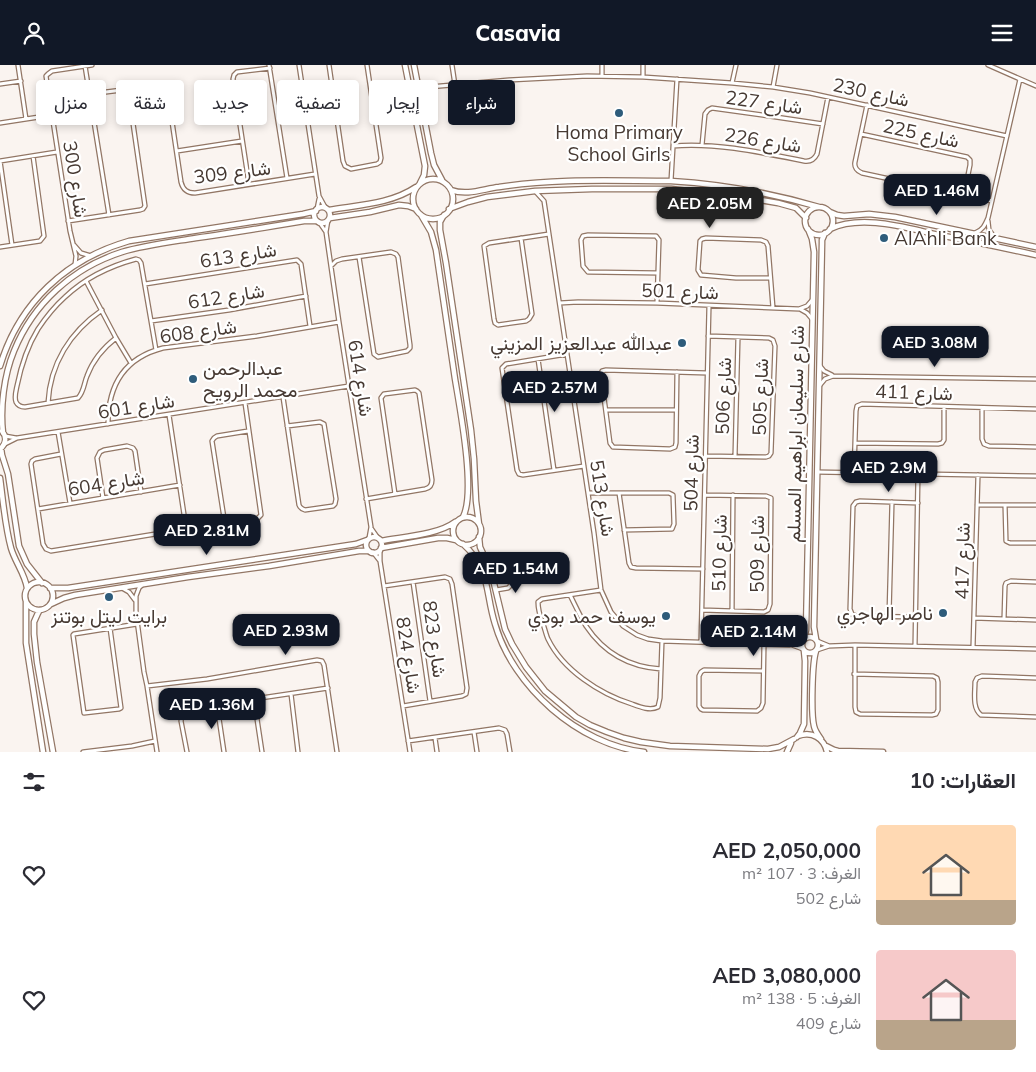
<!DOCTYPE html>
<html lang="ar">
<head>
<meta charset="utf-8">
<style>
  body { margin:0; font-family:Mulish,Vazirmatn,sans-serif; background:#f7f7f7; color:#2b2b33; direction:rtl; height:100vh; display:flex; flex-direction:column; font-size:19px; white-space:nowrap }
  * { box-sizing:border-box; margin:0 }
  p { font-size:16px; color:#7c7c81 }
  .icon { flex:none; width:28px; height:28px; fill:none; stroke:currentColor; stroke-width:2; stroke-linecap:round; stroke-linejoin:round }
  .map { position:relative; height:687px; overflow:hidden; direction:ltr }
  .side { display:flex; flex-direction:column; background:#fff; flex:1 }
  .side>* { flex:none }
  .top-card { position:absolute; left:15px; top:15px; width:500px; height:45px; direction:rtl; display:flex; gap:10px }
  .price { position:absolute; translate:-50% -42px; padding:0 11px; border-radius:10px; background:#111827; color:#fff; font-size:16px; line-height:32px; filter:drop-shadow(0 1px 2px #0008) }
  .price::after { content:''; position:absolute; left:50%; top:30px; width:15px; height:11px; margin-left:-8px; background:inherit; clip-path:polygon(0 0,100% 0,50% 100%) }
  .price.active { background:#222; color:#fff }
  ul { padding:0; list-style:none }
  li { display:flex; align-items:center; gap:15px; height:125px; padding:0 20px }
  li span { display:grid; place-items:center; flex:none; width:140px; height:100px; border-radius:5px; color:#555 }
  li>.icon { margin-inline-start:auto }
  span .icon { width:60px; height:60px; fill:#fffc; stroke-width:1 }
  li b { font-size:21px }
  h2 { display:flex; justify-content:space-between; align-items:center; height:60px; padding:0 20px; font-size:21px }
  .tag { padding:0 18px; border-radius:5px; background:#fff; box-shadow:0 2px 8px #0003; font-size:18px; line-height:45px }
  .tag.active { background:#111827; color:#fff }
  header { display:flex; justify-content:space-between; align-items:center; height:65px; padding:0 20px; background:#111827; color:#fff; font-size:22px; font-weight:800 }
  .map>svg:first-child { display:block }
</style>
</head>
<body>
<header><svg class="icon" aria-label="menu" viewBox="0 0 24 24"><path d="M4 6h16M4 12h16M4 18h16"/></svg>Casavia<svg class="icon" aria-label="person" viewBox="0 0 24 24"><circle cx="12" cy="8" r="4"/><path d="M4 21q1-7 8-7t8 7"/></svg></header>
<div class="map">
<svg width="1036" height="687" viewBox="0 0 1036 687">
  <rect width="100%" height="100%" fill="#faf4f0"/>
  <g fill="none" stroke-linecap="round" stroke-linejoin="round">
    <defs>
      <path id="street" d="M18 0 26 54
        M269 0 287 113
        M299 0 319 131 325 142
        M329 0 343 96 345 101 351 104 377 99 380 97 381 93 367 0
        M452 0 455 20
        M602 0V11
        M988 0 1036 21
        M85 1 109 150
        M643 12V0
        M417 17 423 20 429 22 509 15 587 11 643 12 732 18 773 22 810 28 1007 71
        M732 18 736 0
        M0 19 21 16
        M773 22 777 0
        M90 29 162 20 167 23 181 117C183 125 187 128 195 128L315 109
        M420 33 423 27 429 23
        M867 40 855 97C854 102 857 106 862 108L992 136
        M307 55 336 51
        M0 58 52 50
        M861 69 967 92 970 95V100L964 130
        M702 80 705 49 708 45 712 43 769 51 823 59
        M673 81C714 77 764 88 804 96 810 97 814 95 817 89L828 32
        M177 86 242 76
        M0 96 12 180
        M0 96 57 87
        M671 116 677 14
        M249 119 233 14 234 10 237 7 270 3
        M535 126 544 136 594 468 601 525 611 547 623 561 637 570 648 574 662 576 789 580 803 576
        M317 144 319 134
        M328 155 326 167 339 257 371 462 369 473
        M68 156 140 145 143 144 145 141 128 24
        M988 156 989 165 995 173
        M319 157 326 167
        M975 168C983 165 985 160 988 153L1020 14
        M521 173 532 249 529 254 526 256 498 260 495 258 494 254 484 181 489 178 549 169
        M74 180 81 188 91 191
        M0 182 40 176 44 171 33 91
        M75 200 76 191 70 166 46 11 48 9 52 6 92 0
        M331 201 336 196 342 194 391 187 396 189 398 192 410 280V283L407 286 378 292 374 289 359 192
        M770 213H736L701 210 698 205 700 176 702 174 706 173 761 175 766 177 768 181 773 243
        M86 216 116 273 131 298
        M145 219 297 195 301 199 310 261
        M560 238 578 237 657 238 799 244 807 241 813 234
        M657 238 659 175 656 171 588 170 583 171 581 175 583 201 588 207 658 208
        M800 244 807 248 812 254
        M151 256 229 245 306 231
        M116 273C103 283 93 295 87 311 84 318 84 327 78 333L25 342C21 342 18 341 16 337 14 332 16 326 17 321 21 301 27 282 38 264 46 252 55 241 65 232 85 213 110 201 136 194L139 195 141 198 156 285
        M567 289 506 299 502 303 517 405 519 409 523 410 584 401
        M538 294 554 405
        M820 301 824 306 832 310
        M677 307 676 378 675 382 670 384 613 382 610 378 601 310 602 306 606 305 707 308
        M820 320 825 314 833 311 1036 314
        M283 332 299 440C300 443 302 444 305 445L333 441 335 439 336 434 324 359 320 357 287 361
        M48 338C50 299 70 267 102 245
        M245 338 261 450 258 453 227 457 224 453 212 376 214 373 217 371 248 366
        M982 343V374L984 379 989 381 1036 382
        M606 345H676
        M108 359C108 321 124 293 163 283L257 271 339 257
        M58 367 70 438
        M5 371 16 373
        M855 378 938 379 942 378 944 375V342
        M5 379 17 373 349 321
        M61 389 35 394 32 396 31 399 43 479 46 484 51 486 180 465 184 460 185 456 169 350
        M706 391 766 392 769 391 771 388 775 281 773 275 769 273 708 271
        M735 391 738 272
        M817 407 1036 411
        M854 407 856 346 857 341 862 339 1036 344
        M588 428H669L673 430 674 459 672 464 624 465
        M619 428 629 498 631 502 636 503 703 504
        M103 433 97 393 100 387 104 385 127 381 133 383 135 386 141 427
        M366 434 425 424C430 423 432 420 432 415L419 328 417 326 415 325 384 329 381 333 395 429
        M977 440H1036
        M1005 440 1006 476 1010 478H1036
        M38 444 180 420
        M371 463 378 473
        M380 485V496L410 687
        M373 487 380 496
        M413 517 430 636
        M143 519 139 523 136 531V548L144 607 147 621 157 687
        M384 521 445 512 450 514 452 519 467 623 466 629 462 631 403 641
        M122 523 129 527 135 535
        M496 525 508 523 518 513 531 511
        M601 525 542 534 538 537C538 546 540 551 543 559 545 564 546 570 548 574 563 605 600 629 632 639 640 642 650 646 658 642L660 633 662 576
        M570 530C575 540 580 551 586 561 604 588 629 602 661 604
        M702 545 764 547 768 545 770 539 771 433 766 431 705 430
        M732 546 733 430
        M889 551 892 437
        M916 552 856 551 852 549 850 544 853 441 856 437 860 436 918 438
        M974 553 1036 555
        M1004 554 1005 521 1006 518 1011 516 1036 517
        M110 563 121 643 119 644 84 648 73 570 74 569 137 559
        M701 576 709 241
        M817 576 829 581
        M792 580 803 584
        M915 581 918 408
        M973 582 978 410
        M817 585 829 581 855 580 1036 584
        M763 606 704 605 701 607 699 611V641L701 644 703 645 757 646 761 643 763 638 764 579
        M854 609 933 611 937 613 938 617V645L936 649 932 650 860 649 856 647 855 642V580
        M1036 613 982 611 977 613 975 617C975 628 972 643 981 650L1036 652
        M147 621 207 614 317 595 322 596 324 600 337 687
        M291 629 298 687
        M254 634 262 687
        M217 640 224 687
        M474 667 477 687
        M435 673 437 687
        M408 676 499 663 505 665 507 669 510 687
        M83 687 132 681 155 676
        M187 687 181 656 183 647 187 644 328 623"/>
      <path id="secondary" d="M405 0 425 101 424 110 420 118
        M414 0 431 88 434 100 442 115
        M413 134a20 20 0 1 1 40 0a20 20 0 1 1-40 0Z
        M451 125C467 131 483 124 499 122 556 113 614 116 671 116 721 119 771 128 819 142
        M314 150a8 8 0 1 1 16 0a8 8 0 1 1-16 0Z
        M805 156a14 14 0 1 1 28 0a14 14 0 1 1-28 0Z
        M449 144 468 137 487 132 535 126 592 124H671L748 133 778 138 796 143 806 153
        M329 145C358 140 391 139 416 122
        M830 147 837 150 844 151 869 149 895 152 1036 182
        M421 150 431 167 436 185 455 314C460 344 476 427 463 452
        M444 150 440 157V165L446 198 471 365 474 394 476 436 479 459
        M330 153 370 147 399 140 408 141 416 144
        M830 164C862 149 906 163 939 170 971 176 1004 183 1036 190
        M0 301C19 238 66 194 129 176L303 149 316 146
        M3 368C0 343 4 310 14 286 33 239 72 203 122 187 145 180 171 177 196 173 232 168 268 162 304 156H317
        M1 383 2 390 8 409 19 481 27 499 42 518
        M0 384C6 379 7 372 2 366
        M0 413C3 436 5 461 11 483 15 497 25 509 27 523
        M453 466a14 14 0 1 1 28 0a14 14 0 1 1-28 0Z
        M479 472 480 482 491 506 505 564 512 579 526 602 545 626 576 652 590 660 607 667 624 673 641 677 670 681 768 684 779 682 794 674
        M366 480a8 8 0 1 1 16 0a8 8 0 1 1-16 0Z
        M381 476C401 472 438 470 455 457
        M463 479C491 504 485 528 495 559 513 622 579 680 644 687
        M381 483 438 473H447L456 475
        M25 531a14 14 0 1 1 28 0a14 14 0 1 1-28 0Z
        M50 523H68L356 479 367 475
        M26 537V578L43 687
        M51 539 64 533 75 530 188 512 269 501 359 486H369
        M40 545 38 548 34 557V569L37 597 53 687
        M802 580a8 8 0 1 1 16 0a8 8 0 1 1-16 0Z
        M804 574 806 565 814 187 812 174 808 164
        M816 574 814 562 822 178V175L825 168
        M816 586C812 598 811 649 814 661 815 666 818 670 821 674
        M798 671C812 666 824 673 827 687
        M797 672 800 668 804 659 805 596 804 586
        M826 681 834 685 838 686 883 687
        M787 687 791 678"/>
    </defs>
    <!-- street casing -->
    <use href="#street" stroke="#927665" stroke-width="5.5"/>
    <!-- secondary casing -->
    <use href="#secondary" stroke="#927665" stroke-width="7"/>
    <!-- street -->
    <use href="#street" stroke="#fff" stroke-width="3"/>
    <!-- secondary -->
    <use href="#secondary" stroke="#fff" stroke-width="4.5"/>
  </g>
  <!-- markers -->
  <g fill="#2e5c7b" stroke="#fff" stroke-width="2">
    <circle cx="619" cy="48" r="5"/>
    <circle cx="884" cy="173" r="5"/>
    <circle cx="682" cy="278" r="5"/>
    <circle cx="193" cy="314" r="5"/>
    <circle cx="109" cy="532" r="5"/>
    <circle cx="943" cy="548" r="5"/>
    <circle cx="666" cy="551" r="5"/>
  </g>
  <g text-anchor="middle" stroke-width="4.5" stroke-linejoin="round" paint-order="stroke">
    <!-- street labels -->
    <g font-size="19" fill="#463932" stroke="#fff">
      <text transform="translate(871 27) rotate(12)" y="7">شارع 230</text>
      <text transform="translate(764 37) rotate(8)" y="7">شارع 227</text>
      <text transform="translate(921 68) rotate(12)" y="7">شارع 225</text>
      <text transform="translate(763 75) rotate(9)" y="7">شارع 226</text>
      <text transform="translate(232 107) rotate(-7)" y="7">شارع 309</text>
      <text transform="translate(76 114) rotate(81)" y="7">شارع 300</text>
      <text transform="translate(238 190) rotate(-9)" y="7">شارع 613</text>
      <text transform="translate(680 226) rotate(2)" y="7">شارع 501</text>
      <text transform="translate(226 231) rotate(-9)" y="7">شارع 612</text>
      <text transform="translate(198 266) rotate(-8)" y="7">شارع 608</text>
      <text transform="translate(361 313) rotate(81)" y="7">شارع 614</text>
      <text transform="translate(914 327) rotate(2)" y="7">شارع 411</text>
      <text transform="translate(723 331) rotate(-88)" y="7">شارع 506</text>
      <text transform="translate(760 332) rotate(-88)" y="7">شارع 505</text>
      <text transform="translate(136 341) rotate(-9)" y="7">شارع 601</text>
      <text transform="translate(795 369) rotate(-89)" y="7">شارع سليمان ابراهيم المسلم</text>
      <text transform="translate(691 408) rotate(-89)" y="7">شارع 504</text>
      <text transform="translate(106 418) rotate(-9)" y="7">شارع 604</text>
      <text transform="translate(603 433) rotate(81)" y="7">شارع 513</text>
      <text transform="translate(719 488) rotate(-89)" y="7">شارع 510</text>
      <text transform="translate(757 489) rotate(-90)" y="7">شارع 509</text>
      <text transform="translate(962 496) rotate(-89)" y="7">شارع 417</text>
      <text transform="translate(435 574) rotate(82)" y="7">شارع 823</text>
      <text transform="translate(409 590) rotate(81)" y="7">شارع 824</text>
    </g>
    <!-- poi labels -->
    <g font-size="19" fill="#463932" stroke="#fff" text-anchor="end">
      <text x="619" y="74" text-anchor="middle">Homa Primary<tspan x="619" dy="22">School Girls</tspan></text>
      <text x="894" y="180" text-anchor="start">AlAhli Bank</text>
      <text x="672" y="285">عبدالله عبدالعزيز المزيني</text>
      <text x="203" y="310" text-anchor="start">عبدالرحمن<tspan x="203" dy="22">محمد الرويح</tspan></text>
      <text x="933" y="555">ناصر الهاجري</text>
      <text x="109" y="558" text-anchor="middle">برايت ليتل بوتنز</text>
      <text x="656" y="558">يوسف حمد بودي</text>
    </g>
  </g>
</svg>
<b class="price" style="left:937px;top:151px">AED 1.46M</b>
<b class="price active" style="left:710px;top:164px">AED 2.05M</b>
<b class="price" style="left:935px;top:303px">AED 3.08M</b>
<b class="price" style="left:555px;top:348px">AED 2.57M</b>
<b class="price" style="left:889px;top:428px">AED 2.9M</b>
<b class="price" style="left:207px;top:491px">AED 2.81M</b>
<b class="price" style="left:516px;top:529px">AED 1.54M</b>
<b class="price" style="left:286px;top:591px">AED 2.93M</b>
<b class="price" style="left:754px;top:592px">AED 2.14M</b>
<b class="price" style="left:212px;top:665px">AED 1.36M</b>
<div class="top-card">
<a class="tag active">شراء</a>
<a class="tag">إيجار</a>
<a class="tag">تصفية</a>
<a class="tag">جديد</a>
<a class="tag">شقة</a>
<a class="tag">منزل</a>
</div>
</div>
<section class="side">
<h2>العقارات: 10<svg class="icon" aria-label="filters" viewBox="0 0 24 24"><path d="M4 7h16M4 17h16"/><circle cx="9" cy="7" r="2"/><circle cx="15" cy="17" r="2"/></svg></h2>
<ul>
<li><span style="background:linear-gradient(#ffd9b3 75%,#b9a48a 0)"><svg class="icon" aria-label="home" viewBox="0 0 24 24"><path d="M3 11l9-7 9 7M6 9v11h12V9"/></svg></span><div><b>AED 2,050,000</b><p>الغرف: 3 · 107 m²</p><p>شارع 502</p></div><svg class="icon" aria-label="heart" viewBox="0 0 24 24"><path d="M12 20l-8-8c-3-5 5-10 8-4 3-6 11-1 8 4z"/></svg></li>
<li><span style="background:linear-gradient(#f6c9c9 70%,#b9a48a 0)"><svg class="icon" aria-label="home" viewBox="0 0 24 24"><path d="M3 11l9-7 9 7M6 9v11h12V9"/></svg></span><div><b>AED 3,080,000</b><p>الغرف: 5 · 138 m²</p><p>شارع 409</p></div><svg class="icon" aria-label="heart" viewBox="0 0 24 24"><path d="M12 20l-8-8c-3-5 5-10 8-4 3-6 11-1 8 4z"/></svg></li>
</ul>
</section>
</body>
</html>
